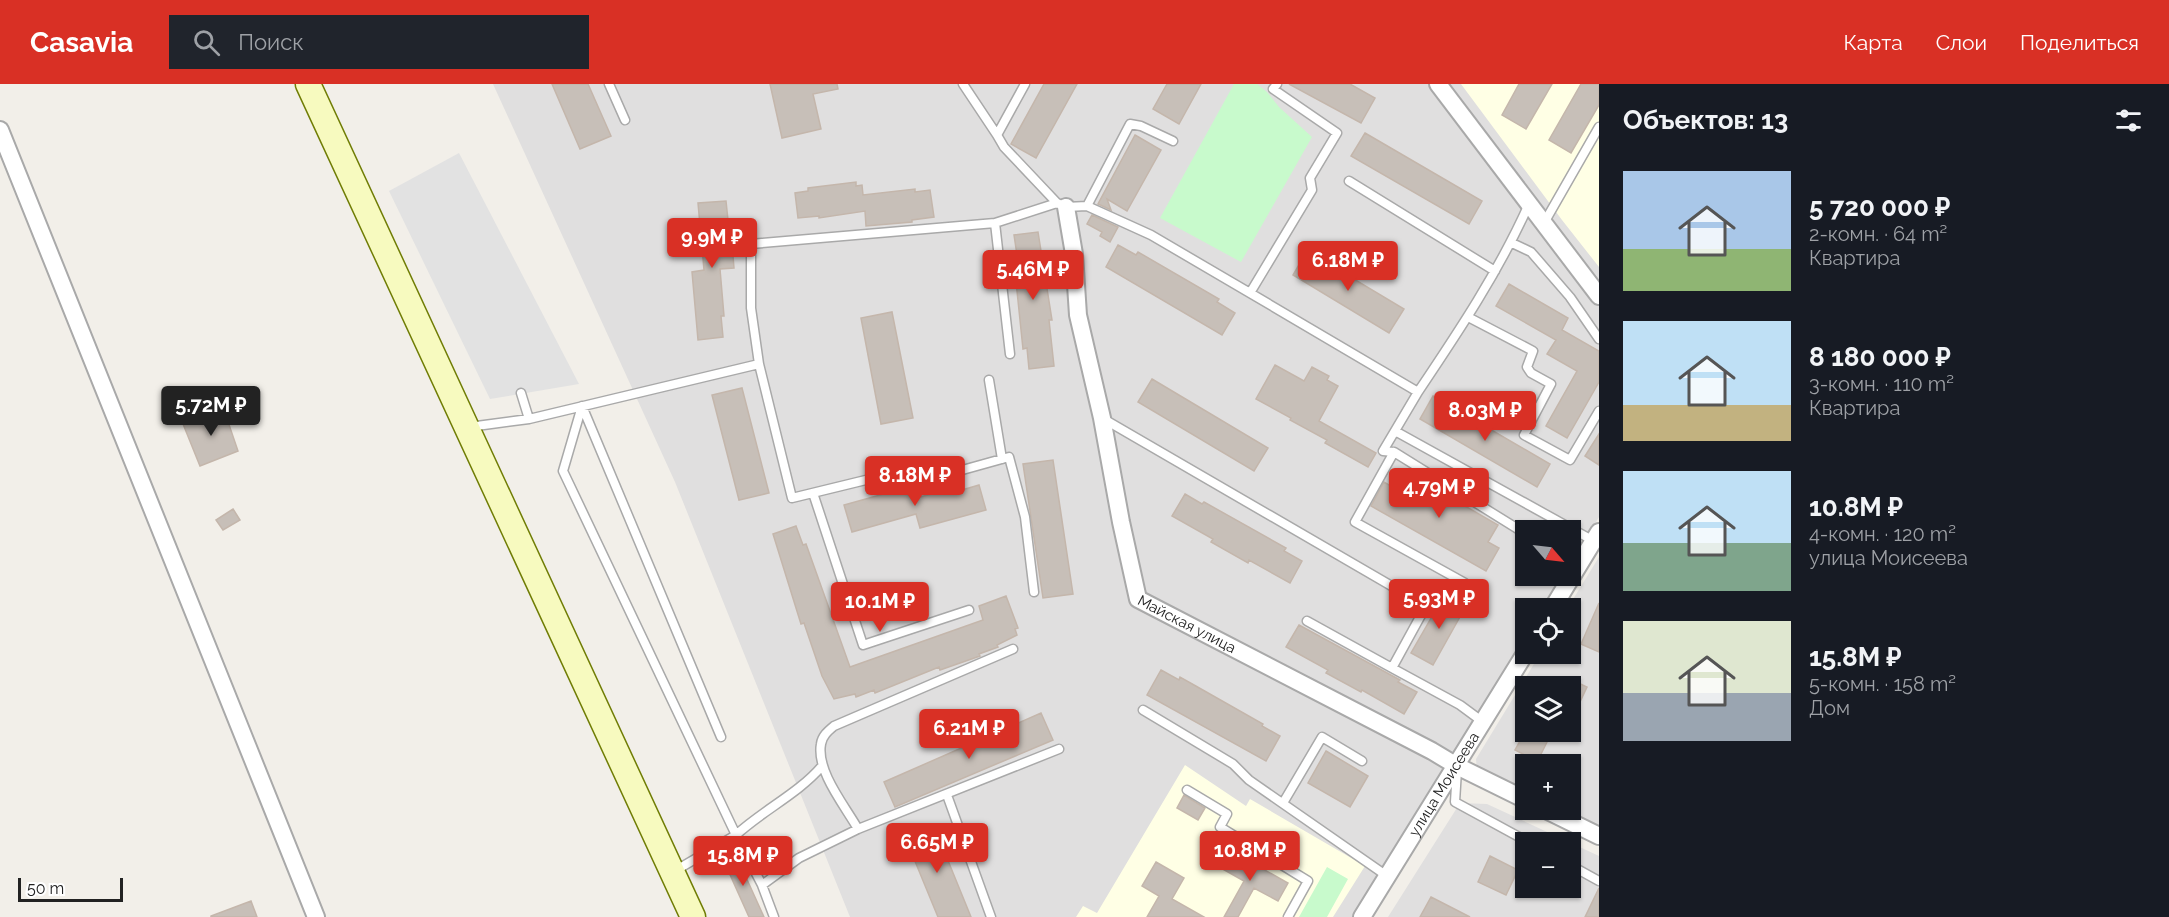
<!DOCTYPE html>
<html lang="ru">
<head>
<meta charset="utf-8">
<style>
  body { margin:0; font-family:Raleway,sans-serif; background:#20242c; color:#f1f3f6; height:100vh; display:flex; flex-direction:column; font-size:22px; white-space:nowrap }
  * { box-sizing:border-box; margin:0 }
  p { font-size:20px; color:#9ea1a6 }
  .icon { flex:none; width:33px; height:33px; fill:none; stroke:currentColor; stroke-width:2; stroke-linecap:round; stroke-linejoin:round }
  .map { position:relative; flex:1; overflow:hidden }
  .panel { display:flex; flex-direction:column; background:#171b24; width:570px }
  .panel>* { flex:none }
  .needle { width:39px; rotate:118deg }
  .buttons { position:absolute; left:1515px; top:436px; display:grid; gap:12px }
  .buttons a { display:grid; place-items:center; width:66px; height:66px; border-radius:0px; background:#171b24; box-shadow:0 2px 4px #0004; font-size:30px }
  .scale { position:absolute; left:18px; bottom:15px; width:105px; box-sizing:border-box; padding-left:6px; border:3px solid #222; border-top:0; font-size:16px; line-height:21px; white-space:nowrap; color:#222; -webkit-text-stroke:4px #fff; paint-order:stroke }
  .price { position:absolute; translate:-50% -51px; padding:0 14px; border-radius:6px; background:#d93025; color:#fff; font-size:20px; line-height:39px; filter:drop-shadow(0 2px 3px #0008) }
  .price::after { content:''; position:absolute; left:50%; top:36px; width:18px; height:14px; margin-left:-9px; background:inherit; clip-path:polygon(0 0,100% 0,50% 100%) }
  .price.current { background:#222; color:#fff }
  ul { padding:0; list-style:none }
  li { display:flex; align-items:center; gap:18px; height:150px; padding:0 24px }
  li span { display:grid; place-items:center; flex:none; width:168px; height:120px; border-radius:0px; color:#555 }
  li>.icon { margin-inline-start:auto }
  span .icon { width:72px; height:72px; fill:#fffc; stroke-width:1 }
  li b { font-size:26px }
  h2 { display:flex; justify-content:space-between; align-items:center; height:72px; padding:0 24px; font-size:26px }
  header { display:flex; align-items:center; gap:36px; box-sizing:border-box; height:84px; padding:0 30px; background:#d93025; color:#fff }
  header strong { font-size:28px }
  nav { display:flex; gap:33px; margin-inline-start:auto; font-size:21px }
  .search { width:420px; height:54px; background:#20242c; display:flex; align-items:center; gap:15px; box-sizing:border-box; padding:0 21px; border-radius:0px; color:#9ea1a6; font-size:22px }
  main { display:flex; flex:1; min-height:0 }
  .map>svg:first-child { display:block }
</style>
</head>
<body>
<header>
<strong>Casavia</strong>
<div class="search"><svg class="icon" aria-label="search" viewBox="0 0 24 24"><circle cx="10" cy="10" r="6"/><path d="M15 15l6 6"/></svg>Поиск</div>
<nav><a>Карта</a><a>Слои</a><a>Поделиться</a></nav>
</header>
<main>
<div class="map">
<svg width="1599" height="833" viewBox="0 0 1599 833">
  <rect width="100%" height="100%" fill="#f2efe9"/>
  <!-- residential -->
  <path fill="#e0dfdf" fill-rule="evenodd" d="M493 0H1599V433L1571 480 1570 447H1526V492H1563L1543 525H1526L1525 553 1353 833H850L675 398Z
    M1599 473V749L1550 726H1570V681H1526L1525 714 1477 688 1476 675 1540 570H1570V525H1567ZM1526 603H1570V648H1526Z
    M1460 719 1487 720 1599 772V833H1388ZM1526 759H1570V804H1526Z"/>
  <!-- education -->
  <path fill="#ffffe5" d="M1461 0H1599V183L1562 136Z
    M1185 681 1246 722 1250 715 1365 782 1333 833H1076L1083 822 1097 829Z"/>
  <!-- park -->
  <path fill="#c8facc" d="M1234 0H1257L1267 8 1279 23 1312 53 1241 178 1160 134Z
    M1327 783 1348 795 1327 833H1299Z"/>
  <!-- parking -->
  <path fill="#e2e2e2" d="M459 69 579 300 490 315 389 107Z"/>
  <!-- building -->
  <path fill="#c7bfb8" stroke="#c4b6ab" stroke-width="1.5" d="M552 0H588L611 52 580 65Z
    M770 0H837L838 5 813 10 821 45 782 54Z
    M1044 0H1077L1036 74 1011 60Z
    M1167 0H1201L1179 40 1153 25Z
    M1289 0H1350L1375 14 1361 39Z
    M1519 0H1552L1526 45 1502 31Z
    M1581 0H1599V21L1571 69 1549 56Z
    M1365 49 1482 117 1469 140 1351 72Z
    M1135 51 1161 66 1127 127 1107 115 1111 126 1098 120Z
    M856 98V102L862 101 863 111 915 105V108L930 106 934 133 912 136V138L866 142 865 127 819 134V132L798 134 795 109 808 107V104Z
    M726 117 728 136H730L734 184 720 185 724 232H721L723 253 698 256 692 188 704 186 698 119Z
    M1092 131 1118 143 1110 158 1100 152 1102 148 1087 140Z
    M1038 148 1052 236H1049L1054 282 1029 285 1027 264 1023 265 1017 207 1013 172 1017 171 1014 151Z
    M1118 161 1136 171 1138 168 1219 215 1217 218 1235 229 1222 251 1106 183Z
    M1307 167 1404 225 1389 249 1293 191Z
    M1509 200 1568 234 1562 246 1599 267V298L1567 354 1546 342 1577 287 1547 270 1556 256 1496 222Z
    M892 228 913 334 881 340 861 234Z
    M1275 281 1304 297 1312 283 1329 292 1327 296 1338 302 1319 337 1376 369 1368 383 1325 359 1327 356 1290 336 1291 334 1256 315Z
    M1152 295 1268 364 1254 387 1138 318Z
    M742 304 769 409 739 416 712 311Z
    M1433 312 1550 380 1537 403 1420 335Z
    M223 323 238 367 200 382 183 340Z
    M1599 350V381L1585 372Z
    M1053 376 1073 510 1043 514 1023 380Z
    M1404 387 1498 441 1488 458 1499 464 1486 487 1371 422 1384 398 1394 404Z
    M979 401 986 426 920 444 916 430 852 448 844 421 909 403 913 415 961 402 962 406Z
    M1185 410 1202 420 1204 418 1286 464 1284 467 1302 477 1290 499 1249 476 1248 479 1211 458 1213 455 1172 432Z
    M233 425 240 436 223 446 216 436Z
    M796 442 803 461 806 460 850 583 983 536 979 522 1006 512 1018 544 1015 545 1017 551 997 561 998 563 979 570 980 572 940 586 939 583 875 609 874 606 856 613 855 610 834 615 822 592 804 539 801 540 773 450Z
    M1445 510 1466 522 1433 581 1411 569Z
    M1599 519V568L1581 560Z
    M1299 541 1400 596 1398 598 1417 608 1404 630 1362 606 1361 608 1326 589 1328 586 1286 563Z
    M1161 586 1179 596 1180 593 1194 601 1263 640 1262 642 1280 652 1266 677 1147 611Z
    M1570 595 1587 603 1570 639Z
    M1041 629 1053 656 895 723 884 698Z
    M1525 648H1552L1537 678 1536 677 1534 681H1529L1519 676 1523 670 1515 666Z
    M1326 667 1368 692 1350 723 1308 699Z
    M1184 711 1205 724 1198 736 1177 724Z
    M931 742 938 758 940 757 971 833H938L905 753Z
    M1229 766 1288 799 1278 817 1254 804 1238 833H1224L1244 797 1219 783Z
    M735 769 764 833H749L723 775Z
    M1490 772 1518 786 1506 811 1478 798Z
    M1156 778 1184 794 1172 815 1204 833H1147L1159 812 1142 802Z
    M1599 804V833H1585Z
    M1431 813 1470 833H1420Z
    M251 817 257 833H211V832Z"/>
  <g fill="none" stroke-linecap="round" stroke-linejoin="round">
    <defs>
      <path id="service" d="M609 0 625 36
        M963 0 997 51
        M1025 0 997 51 1004 63 1057 119 1066 123 1087 122 1151 151 1250 209
        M1277 0 1273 5 1337 49 1310 94 1312 106 1250 209 1418 308C1459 247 1499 187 1529 120
        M1349 97 1495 187
        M1087 122 1130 40 1141 42 1173 57
        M995 139 1057 119
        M1544 139 1599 43
        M1512 159 1531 168 1570 213 1599 255
        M1468 233 1533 267 1527 283 1531 289 1551 300 1524 351 1570 376 1599 327
        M759 280 751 224V160L995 139 1010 270
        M989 296 1002 375
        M1418 308 1383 367 1394 368 1526 450
        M521 309 529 335
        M1102 334 1426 522 1392 584 1307 537
        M469 343 529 335 759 280 792 414 915 384 948 390 1009 373 1025 433 1034 508
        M1395 347 1592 456
        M1394 368 1355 438 1465 499
        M813 409 863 561 969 526
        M1392 584 1460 621 1483 638
        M1143 626 1233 680 1249 696 1387 792
        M822 682C798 710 763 726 736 751L762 801 799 774 858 745 1059 665
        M1457 686 1455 718 1530 759
        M1187 706 1227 730 1220 743 1308 797 1288 833
        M947 711 991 833
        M1283 719 1322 653 1362 677
        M858 745C845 722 816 687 821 660 822 652 828 647 834 642L1013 565
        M1570 781 1599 797
        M673 788 736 751 563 387 582 322 721 653
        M762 801 774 833"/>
      <g id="minor">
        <path d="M1438 0 1599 212"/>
        <path d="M0 46 316 833"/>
        <path id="s1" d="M1066 123 1074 170 1078 231 1102 334 1121 438 1138 515 1432 667 1457 682 1526 716"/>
        <path d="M1552 525 1599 448"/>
        <path d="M1546 726 1599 752"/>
        <path id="s2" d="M1362 833 1526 568"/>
      </g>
      <path id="secondary" d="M308 0 693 833"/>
    </defs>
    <!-- service casing -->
    <use href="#service" stroke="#a9a9a9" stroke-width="11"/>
    <!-- minor casing -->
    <use href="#minor" stroke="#a9a9a9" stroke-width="20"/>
    <!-- secondary casing -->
    <use href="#secondary" stroke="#707d05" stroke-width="27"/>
    <!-- service -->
    <use href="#service" stroke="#fff" stroke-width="8"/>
    <!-- minor -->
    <use href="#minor" stroke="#fff" stroke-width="16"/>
    <!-- secondary -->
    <use href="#secondary" stroke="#f7fabf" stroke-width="24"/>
  </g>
  <g text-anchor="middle" stroke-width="4.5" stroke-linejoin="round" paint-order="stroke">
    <!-- street labels -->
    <g font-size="15" fill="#222" stroke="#fff">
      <text dy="5" stroke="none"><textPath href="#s1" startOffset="454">Майская улица</textPath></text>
      <text dy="5" stroke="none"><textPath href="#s2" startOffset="156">улица Моисеева</textPath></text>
    </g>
  </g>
</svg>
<div class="buttons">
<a><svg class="needle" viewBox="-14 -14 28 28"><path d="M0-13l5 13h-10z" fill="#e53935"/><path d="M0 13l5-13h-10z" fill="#9ea1a6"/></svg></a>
<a><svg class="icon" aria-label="locate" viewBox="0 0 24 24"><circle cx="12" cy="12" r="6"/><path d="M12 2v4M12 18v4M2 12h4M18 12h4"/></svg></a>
<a><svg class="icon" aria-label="layers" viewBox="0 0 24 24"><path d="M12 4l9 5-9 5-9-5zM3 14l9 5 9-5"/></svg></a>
<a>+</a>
<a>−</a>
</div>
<div class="scale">50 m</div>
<b class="price" style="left:712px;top:185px">9.9M ₽</b>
<b class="price" style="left:1348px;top:208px">6.18M ₽</b>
<b class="price" style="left:1033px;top:217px">5.46M ₽</b>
<b class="price current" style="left:211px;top:353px">5.72M ₽</b>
<b class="price" style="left:1485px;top:358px">8.03M ₽</b>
<b class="price" style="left:915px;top:423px">8.18M ₽</b>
<b class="price" style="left:1439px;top:435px">4.79M ₽</b>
<b class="price" style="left:1439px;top:546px">5.93M ₽</b>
<b class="price" style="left:880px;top:549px">10.1M ₽</b>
<b class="price" style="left:969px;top:676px">6.21M ₽</b>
<b class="price" style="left:937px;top:790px">6.65M ₽</b>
<b class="price" style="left:1250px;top:798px">10.8M ₽</b>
<b class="price" style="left:743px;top:803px">15.8M ₽</b>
</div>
<section class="panel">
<h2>Объектов: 13<svg class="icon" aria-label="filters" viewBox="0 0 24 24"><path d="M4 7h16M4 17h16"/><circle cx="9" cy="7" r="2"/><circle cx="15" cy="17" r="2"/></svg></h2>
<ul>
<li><span style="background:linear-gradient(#a9c7e8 65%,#8fb573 0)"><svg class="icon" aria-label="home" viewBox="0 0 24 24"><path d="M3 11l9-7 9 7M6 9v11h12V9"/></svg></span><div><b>5 720 000 ₽</b><p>2-комн. · 64 m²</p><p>Квартира</p></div></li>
<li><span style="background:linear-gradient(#bfe0f5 70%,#c2b280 0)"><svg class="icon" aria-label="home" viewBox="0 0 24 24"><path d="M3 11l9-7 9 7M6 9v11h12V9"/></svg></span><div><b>8 180 000 ₽</b><p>3-комн. · 110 m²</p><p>Квартира</p></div></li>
<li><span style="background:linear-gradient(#bfe0f5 60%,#7fa58c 0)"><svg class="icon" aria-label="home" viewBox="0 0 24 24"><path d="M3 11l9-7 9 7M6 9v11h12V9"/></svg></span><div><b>10.8M ₽</b><p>4-комн. · 120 m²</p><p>улица Моисеева</p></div></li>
<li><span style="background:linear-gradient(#dfe7d0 60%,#9aa5b1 0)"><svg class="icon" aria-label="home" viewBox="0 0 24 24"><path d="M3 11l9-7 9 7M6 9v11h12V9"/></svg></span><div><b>15.8M ₽</b><p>5-комн. · 158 m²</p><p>Дом</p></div></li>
</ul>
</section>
</main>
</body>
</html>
